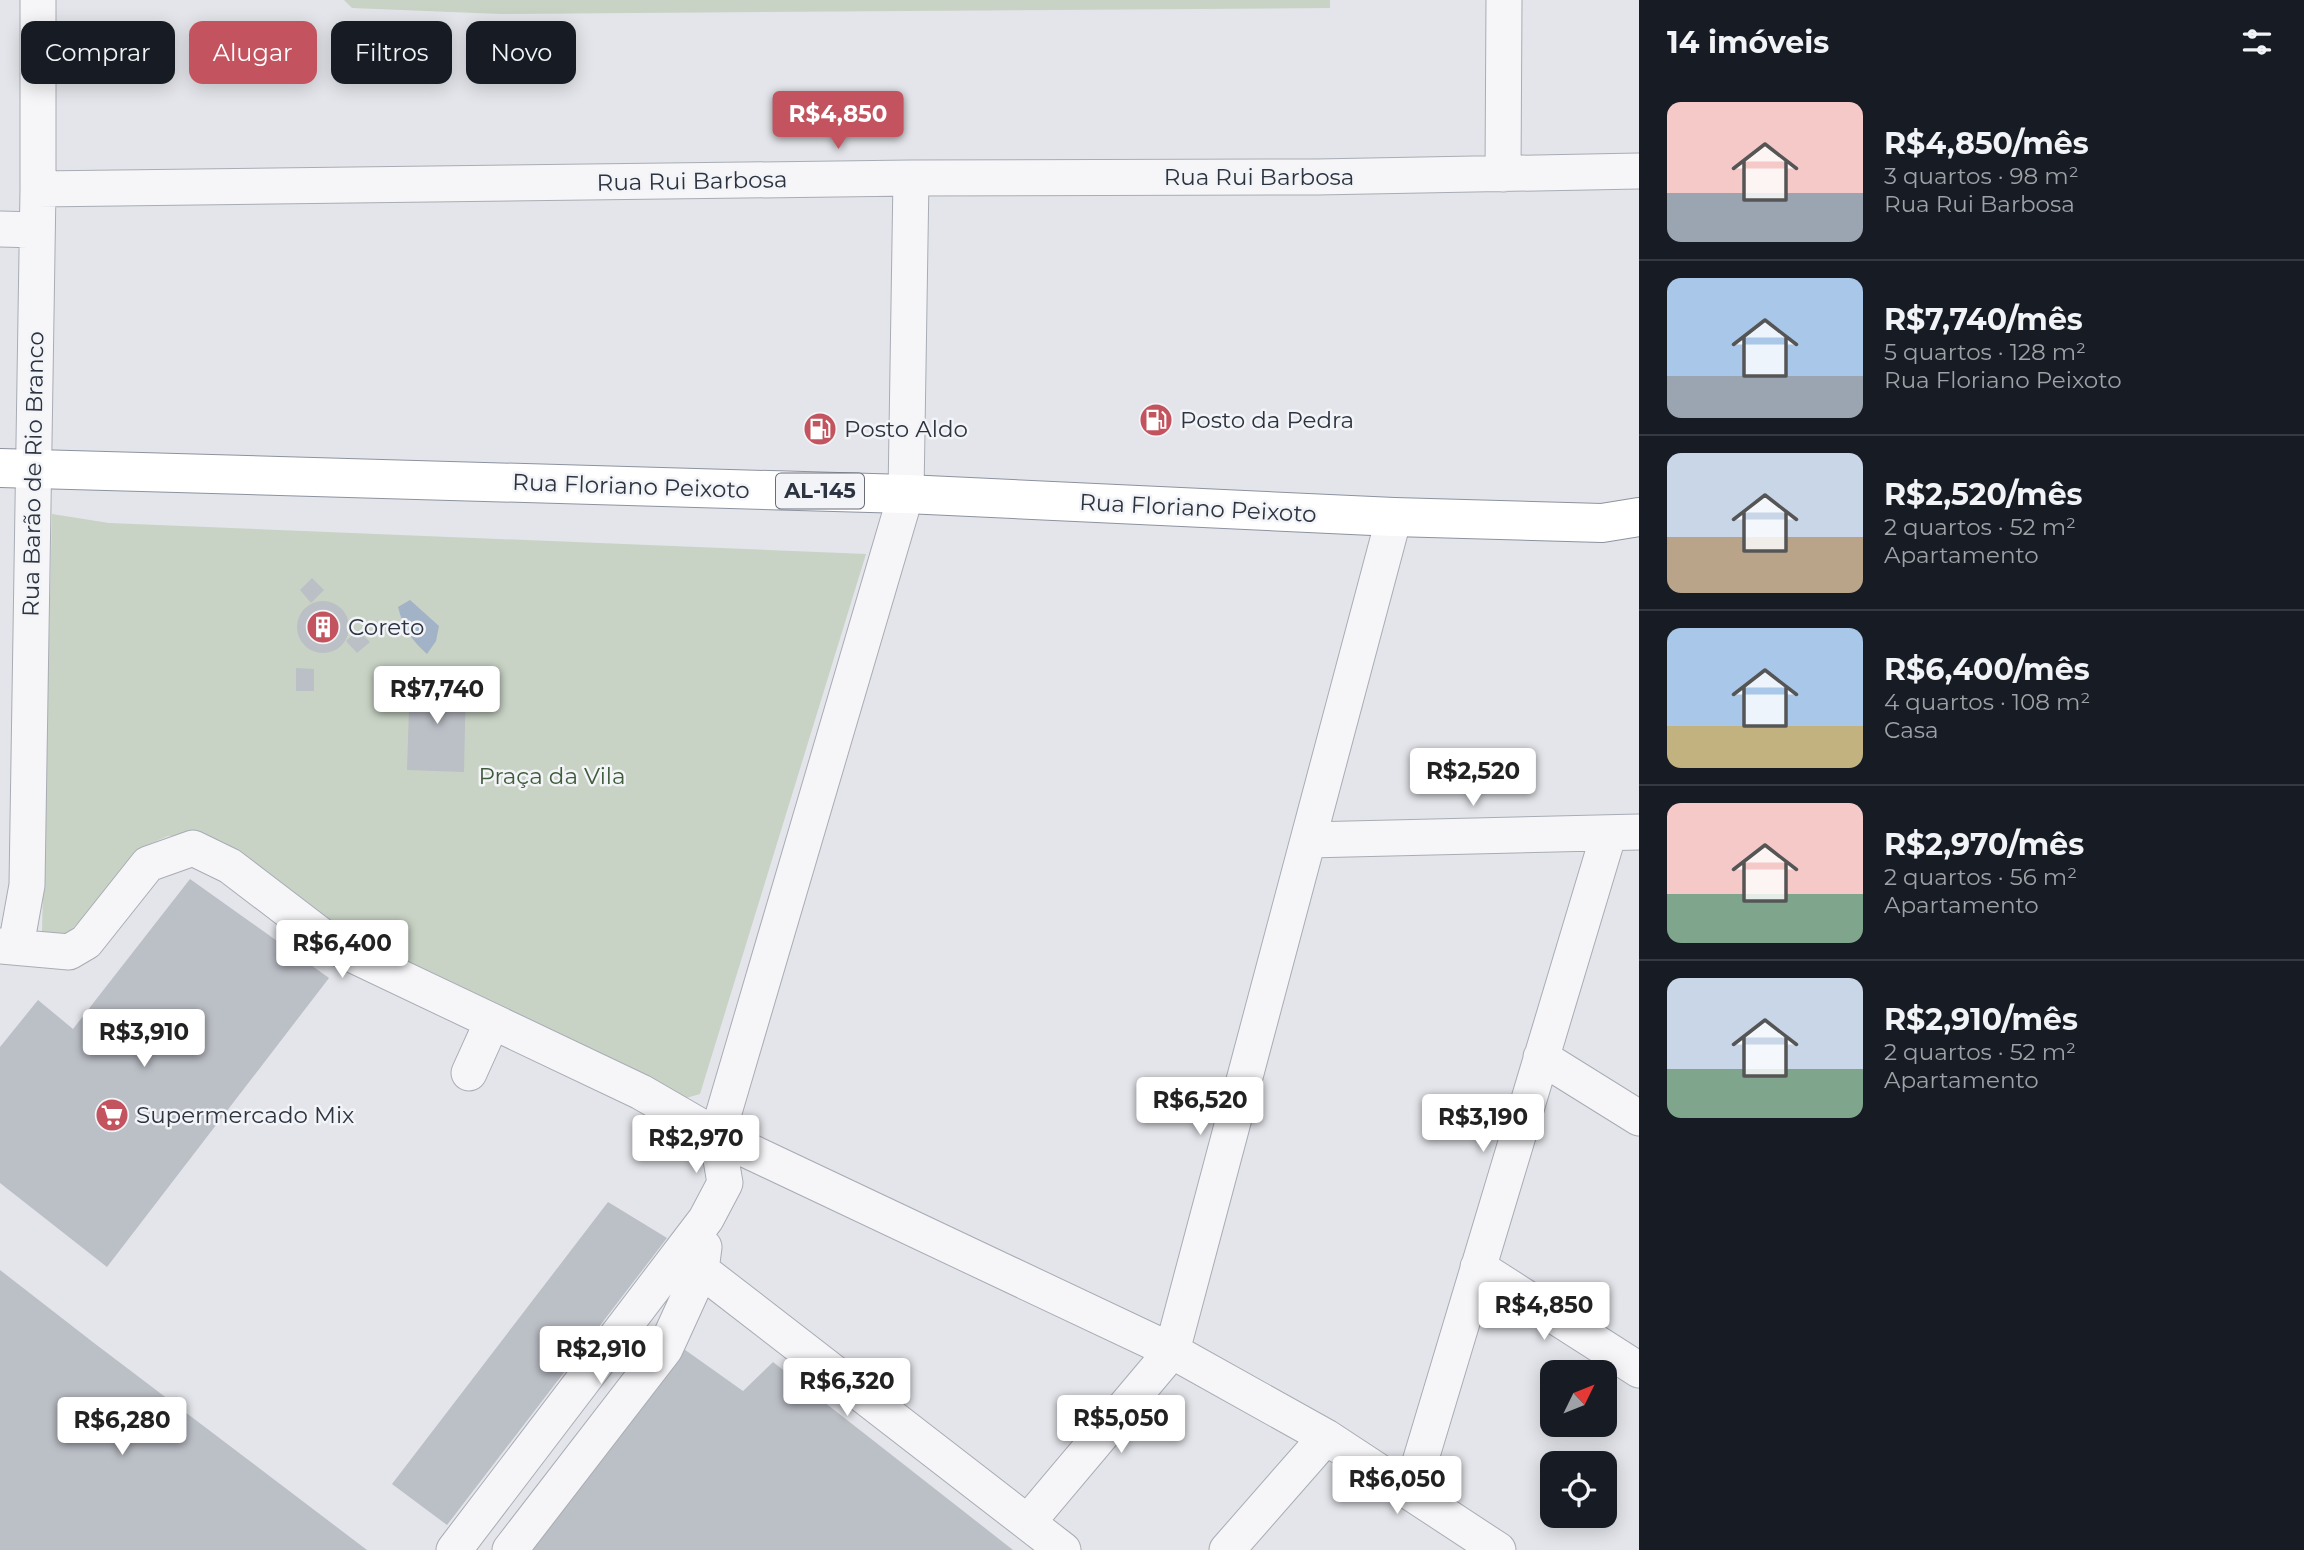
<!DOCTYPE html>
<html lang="pt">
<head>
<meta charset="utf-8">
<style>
  body { margin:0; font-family:Montserrat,sans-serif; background:#242831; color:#f1f3f6; height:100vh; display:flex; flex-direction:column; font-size:26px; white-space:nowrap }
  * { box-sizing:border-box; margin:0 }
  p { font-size:23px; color:#9ea1a6 }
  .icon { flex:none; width:38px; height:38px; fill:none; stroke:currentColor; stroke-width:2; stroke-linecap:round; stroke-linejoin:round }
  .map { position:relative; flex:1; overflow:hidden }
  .panel { display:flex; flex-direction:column; background:#171b24; width:665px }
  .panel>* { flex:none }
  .top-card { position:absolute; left:21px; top:21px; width:665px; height:63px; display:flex; gap:14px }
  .needle { width:46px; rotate:47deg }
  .tools { position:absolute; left:1540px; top:1360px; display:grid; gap:14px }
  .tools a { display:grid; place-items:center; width:77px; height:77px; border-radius:14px; background:#171b24; box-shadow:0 4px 18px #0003; font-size:35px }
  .price { position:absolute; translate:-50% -60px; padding:0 16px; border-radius:7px; background:#fff; color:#222; font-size:23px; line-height:46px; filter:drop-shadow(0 2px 4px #0008) }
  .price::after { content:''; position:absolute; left:50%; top:42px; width:21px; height:16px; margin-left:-10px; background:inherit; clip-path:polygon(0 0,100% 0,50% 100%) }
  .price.active { background:#c3545f; color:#fff }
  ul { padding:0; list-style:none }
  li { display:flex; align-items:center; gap:21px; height:175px; padding:0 28px }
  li+li { border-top:2px solid #363941 }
  li span { display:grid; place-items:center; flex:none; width:196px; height:140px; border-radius:14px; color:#555 }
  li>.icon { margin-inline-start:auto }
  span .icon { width:84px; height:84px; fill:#fffc; stroke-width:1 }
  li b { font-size:30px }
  h2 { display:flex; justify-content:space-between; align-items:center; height:84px; padding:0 28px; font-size:30px }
  .tag { padding:0 24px; border-radius:14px; background:#171b24; box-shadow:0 4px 18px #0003; font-size:24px; line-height:63px }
  .tag.active { background:#c3545f; color:#fff }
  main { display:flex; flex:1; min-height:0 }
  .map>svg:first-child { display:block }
</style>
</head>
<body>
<main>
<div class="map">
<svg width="1639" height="1550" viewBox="0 0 1639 1550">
  <rect width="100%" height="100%" fill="#e3e5ea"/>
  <!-- green -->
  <path fill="#c8d3c5" d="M344 0H1330V8L501 14 352 8Z
    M52 514 109 523 866 554 700 1094 686 1098 338 930 228 845 200 835 168 836 142 847 84 917 67 934 61 937 42 932Z"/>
  <!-- water -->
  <path fill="#a2b2c7" d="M410 600 439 626 436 641 427 654C412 641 403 627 398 607Z"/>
  <!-- building -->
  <path fill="#bbbfc6" d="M312 578 324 590 311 603 300 590Z
    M297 627a26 26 0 1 1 52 0a26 26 0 1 1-52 0Z
    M358 630 370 642 357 653 346 641Z
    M296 668 314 669V691H296Z
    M410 680 466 682 464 772 407 770Z
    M190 879 329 978 107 1267 0 1183V1047L38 1000 73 1029Z
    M608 1202 667 1238 447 1525 392 1484Z
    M0 1270 94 1343 367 1550H0Z
    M681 1347 743 1391 773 1362 1013 1550H524Z"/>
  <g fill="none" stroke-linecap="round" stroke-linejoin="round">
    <defs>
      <path id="minor" d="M1503 174 1504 0
        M38 189 911 178 1317 177 1639 171
        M0 229 37 230
        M1308 840 1639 832
        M0 946 69 952 86 942 148 864 193 848 230 866 336 947 641 1092 717 1136 1172 1351 1394 517
        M16 946 27 885 38 189V0
        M1541 1057 1639 1118
        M469 1073 492 1022
        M1478 1267 1639 1370
        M701 1270 1063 1550
        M1411 1492 1609 833
        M1028 1522 1172 1351 1326 1437 1498 1550
        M454 1550 706 1219 725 1183 717 1136 906 494 911 178
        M510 1550 665 1349 701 1270 704 1247
        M1227 1550 1326 1437"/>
      <path id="highway" d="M0 468 906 494 1394 517 1602 523 1639 517"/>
    </defs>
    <!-- minor casing -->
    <use href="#minor" stroke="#a8acb4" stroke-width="37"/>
    <!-- highway casing -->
    <use href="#highway" stroke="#8c929f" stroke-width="40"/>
    <!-- minor -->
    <use href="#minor" stroke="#f6f6f9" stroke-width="35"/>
    <!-- highway -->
    <use href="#highway" stroke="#fff" stroke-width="38"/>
  </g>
  <!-- icons -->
  <defs>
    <symbol id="fuel-disc" viewBox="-11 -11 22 22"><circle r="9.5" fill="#c3545f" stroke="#f3f4f7"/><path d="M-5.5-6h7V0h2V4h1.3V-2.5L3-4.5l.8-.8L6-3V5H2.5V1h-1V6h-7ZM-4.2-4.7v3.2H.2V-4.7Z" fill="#fff"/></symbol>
    <symbol id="building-disc" viewBox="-11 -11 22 22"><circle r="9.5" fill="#c3545f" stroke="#f3f4f7"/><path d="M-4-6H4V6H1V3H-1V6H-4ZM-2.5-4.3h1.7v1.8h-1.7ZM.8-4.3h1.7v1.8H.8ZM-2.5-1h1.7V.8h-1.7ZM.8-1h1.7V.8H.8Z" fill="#fff"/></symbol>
    <symbol id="supermarket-disc" viewBox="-11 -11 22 22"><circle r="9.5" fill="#c3545f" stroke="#f3f4f7"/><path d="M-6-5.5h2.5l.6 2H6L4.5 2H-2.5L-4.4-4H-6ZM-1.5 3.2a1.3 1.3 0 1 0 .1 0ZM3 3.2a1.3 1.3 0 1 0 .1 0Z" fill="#fff"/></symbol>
  </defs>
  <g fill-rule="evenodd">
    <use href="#fuel-disc" x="1137" y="401" width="38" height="38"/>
    <use href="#fuel-disc" x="801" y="410" width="38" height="38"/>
    <use href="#building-disc" x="304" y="608" width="38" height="38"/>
    <use href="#supermarket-disc" x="93" y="1096" width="38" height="38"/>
  </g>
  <g text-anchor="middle" stroke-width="5" stroke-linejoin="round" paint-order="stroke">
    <!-- shield labels -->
    <rect fill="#f3f4f7" stroke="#686d78" stroke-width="2" x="776" y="473.5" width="88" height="35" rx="5"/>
    <g font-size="21" font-weight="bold" fill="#2c3341">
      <text x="820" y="498">AL-145</text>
    </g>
    <!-- street labels -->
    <g font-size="23" fill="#2c3341" stroke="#f3f4f7">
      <text x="1259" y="185">Rua Rui Barbosa</text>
      <text transform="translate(692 181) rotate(-1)" y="8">Rua Rui Barbosa</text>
      <text transform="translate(33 474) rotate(-89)" y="8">Rua Barão de Rio Branco</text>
      <text transform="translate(631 486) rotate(2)" y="8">Rua Floriano Peixoto</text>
      <text transform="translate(1198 508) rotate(3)" y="8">Rua Floriano Peixoto</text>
    </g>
    <!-- poi labels -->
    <g font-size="23" fill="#2c3341" stroke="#f3f4f7" text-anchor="start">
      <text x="1180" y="428">Posto da Pedra</text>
      <text x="844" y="437">Posto Aldo</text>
      <text x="348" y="635">Coreto</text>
      <text x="136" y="1123">Supermercado Mix</text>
    </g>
    <!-- park labels -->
    <g font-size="23" fill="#3f5b3b" stroke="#f3f4f7">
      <text x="552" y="784">Praça da Vila</text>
    </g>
  </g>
</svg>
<div class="tools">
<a><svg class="needle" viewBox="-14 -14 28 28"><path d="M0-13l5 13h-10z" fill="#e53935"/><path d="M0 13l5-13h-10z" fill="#9ea1a6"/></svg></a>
<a><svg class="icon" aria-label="locate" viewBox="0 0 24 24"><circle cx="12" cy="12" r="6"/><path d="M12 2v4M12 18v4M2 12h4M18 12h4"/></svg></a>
</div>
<b class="price active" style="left:838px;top:151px">R$4,850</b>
<b class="price" style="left:437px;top:726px">R$7,740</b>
<b class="price" style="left:1473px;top:808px">R$2,520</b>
<b class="price" style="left:342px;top:980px">R$6,400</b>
<b class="price" style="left:144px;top:1069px">R$3,910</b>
<b class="price" style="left:1200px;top:1137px">R$6,520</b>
<b class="price" style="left:1483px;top:1154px">R$3,190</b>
<b class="price" style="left:696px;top:1175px">R$2,970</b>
<b class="price" style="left:1544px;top:1342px">R$4,850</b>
<b class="price" style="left:601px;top:1386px">R$2,910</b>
<b class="price" style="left:847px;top:1418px">R$6,320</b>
<b class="price" style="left:1121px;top:1455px">R$5,050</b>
<b class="price" style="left:122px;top:1457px">R$6,280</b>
<b class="price" style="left:1397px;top:1516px">R$6,050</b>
<div class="top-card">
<a class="tag">Comprar</a>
<a class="tag active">Alugar</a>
<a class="tag">Filtros</a>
<a class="tag">Novo</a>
</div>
</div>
<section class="panel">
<h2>14 imóveis<svg class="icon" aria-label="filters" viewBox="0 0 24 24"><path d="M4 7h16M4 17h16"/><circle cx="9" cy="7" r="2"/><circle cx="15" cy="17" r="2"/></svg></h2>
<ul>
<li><span style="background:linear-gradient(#f6c9c9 65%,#9aa5b1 0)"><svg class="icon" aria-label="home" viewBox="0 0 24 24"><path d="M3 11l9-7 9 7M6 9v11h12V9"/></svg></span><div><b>R$4,850/mês</b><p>3 quartos · 98 m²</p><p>Rua Rui Barbosa</p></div></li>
<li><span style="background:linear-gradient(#a9c7e8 70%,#9aa5b1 0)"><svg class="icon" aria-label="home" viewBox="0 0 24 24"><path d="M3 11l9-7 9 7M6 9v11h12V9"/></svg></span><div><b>R$7,740/mês</b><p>5 quartos · 128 m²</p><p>Rua Floriano Peixoto</p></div></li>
<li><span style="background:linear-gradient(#c9d6e8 60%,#b9a48a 0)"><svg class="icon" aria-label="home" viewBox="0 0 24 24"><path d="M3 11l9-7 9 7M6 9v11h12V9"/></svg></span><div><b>R$2,520/mês</b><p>2 quartos · 52 m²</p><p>Apartamento</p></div></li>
<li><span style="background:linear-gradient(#a9c7e8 70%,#c2b280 0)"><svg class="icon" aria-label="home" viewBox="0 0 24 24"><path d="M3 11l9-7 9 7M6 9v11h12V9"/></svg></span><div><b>R$6,400/mês</b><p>4 quartos · 108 m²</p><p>Casa</p></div></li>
<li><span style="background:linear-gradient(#f6c9c9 65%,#7fa58c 0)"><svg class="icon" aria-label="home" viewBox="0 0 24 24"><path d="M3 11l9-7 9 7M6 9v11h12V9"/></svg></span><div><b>R$2,970/mês</b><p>2 quartos · 56 m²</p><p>Apartamento</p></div></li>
<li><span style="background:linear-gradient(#c9d6e8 65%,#7fa58c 0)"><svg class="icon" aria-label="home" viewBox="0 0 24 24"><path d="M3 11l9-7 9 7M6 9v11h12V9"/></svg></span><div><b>R$2,910/mês</b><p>2 quartos · 52 m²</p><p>Apartamento</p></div></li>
</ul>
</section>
</main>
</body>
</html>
